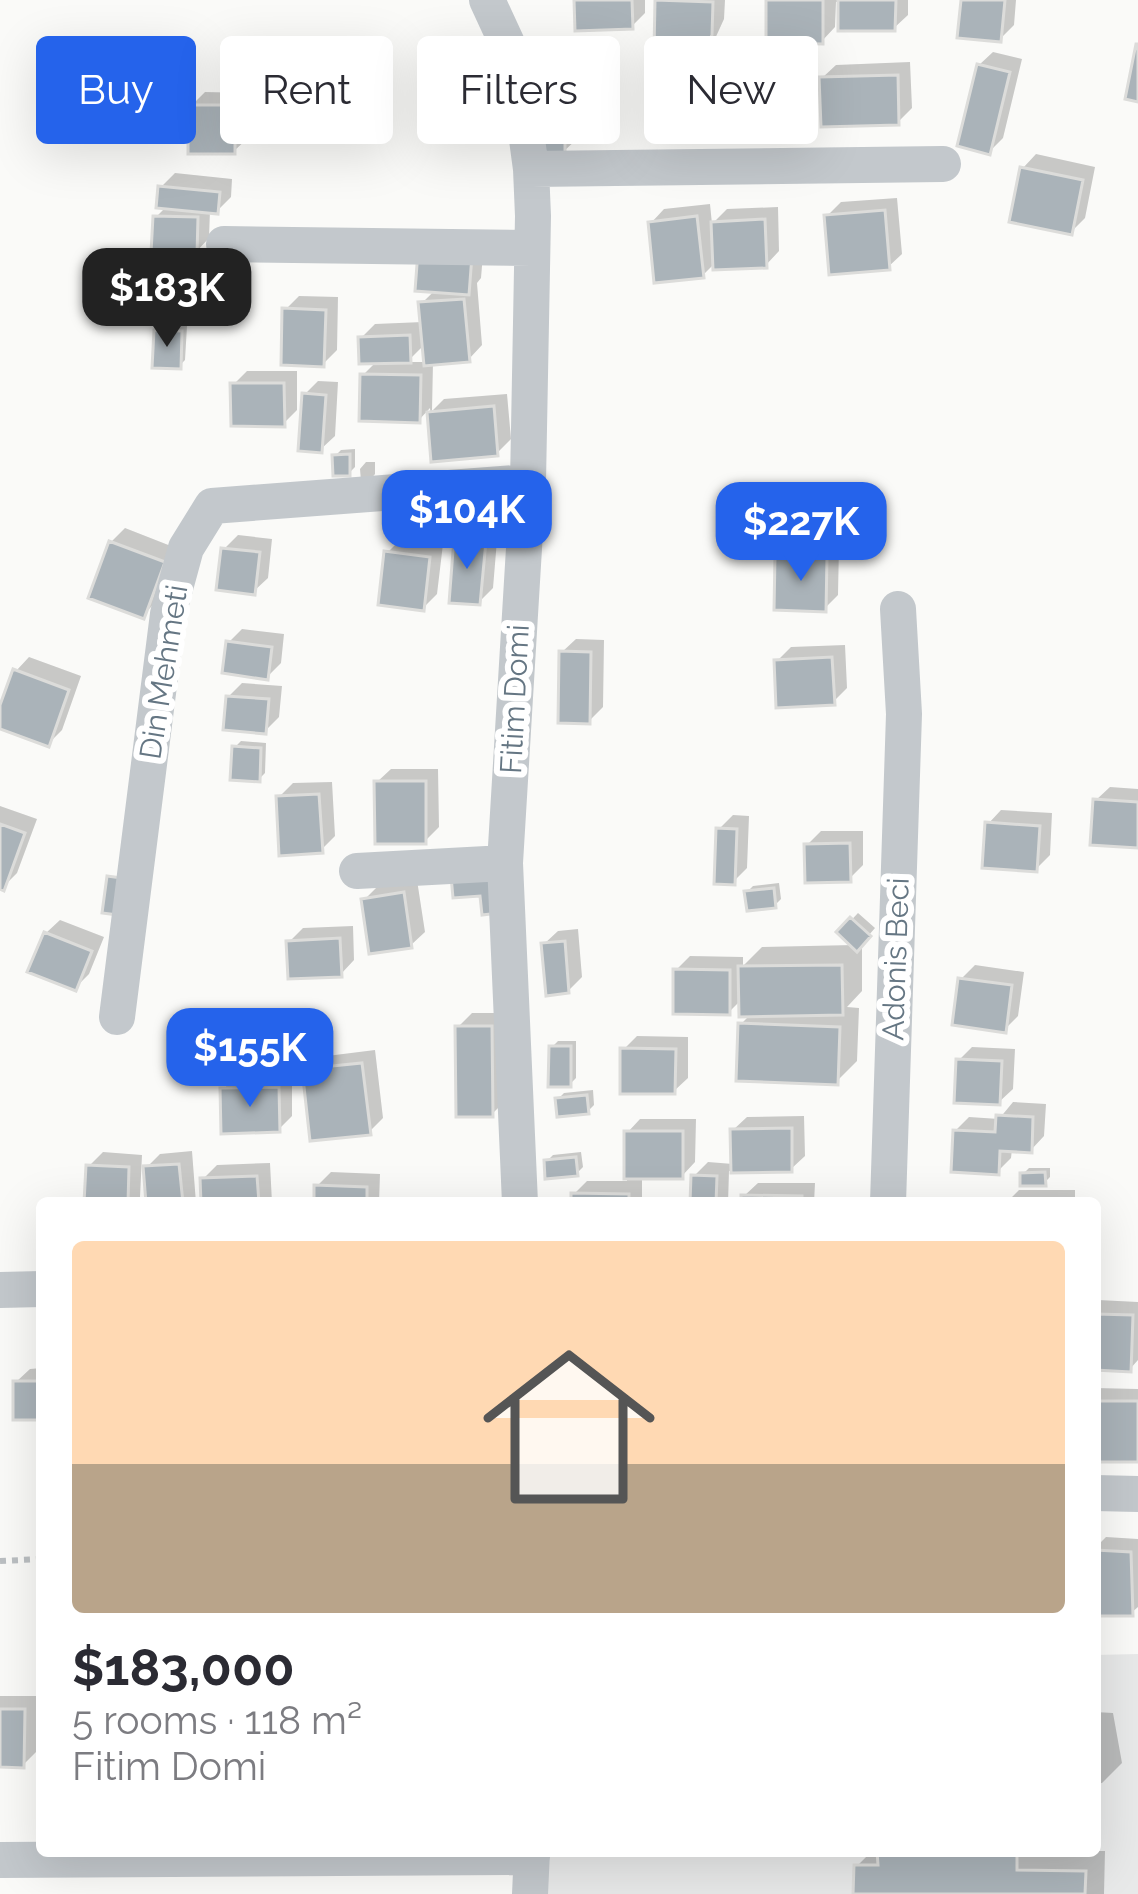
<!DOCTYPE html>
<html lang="en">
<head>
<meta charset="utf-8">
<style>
  body { margin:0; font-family:Raleway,sans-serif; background:#f7f7f7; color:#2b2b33; height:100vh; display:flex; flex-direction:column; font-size:45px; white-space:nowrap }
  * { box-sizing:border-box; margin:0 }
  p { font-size:39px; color:#7c7c81 }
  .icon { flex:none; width:66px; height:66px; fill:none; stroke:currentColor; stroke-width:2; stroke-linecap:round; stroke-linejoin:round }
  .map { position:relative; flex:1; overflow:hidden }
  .panel { position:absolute; left:36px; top:1197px; width:1065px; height:660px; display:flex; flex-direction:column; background:#fff; border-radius:12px; box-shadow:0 12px 48px #0002 }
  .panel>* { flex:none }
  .top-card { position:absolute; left:36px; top:36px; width:1068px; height:108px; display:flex; gap:24px }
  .price { position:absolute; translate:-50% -102px; padding:0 27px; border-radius:24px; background:#2563eb; color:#fff; font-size:39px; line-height:78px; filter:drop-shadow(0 3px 6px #0008) }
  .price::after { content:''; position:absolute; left:50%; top:72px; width:36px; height:27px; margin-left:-18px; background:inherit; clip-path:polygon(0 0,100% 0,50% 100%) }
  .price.active { background:#222; color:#fff }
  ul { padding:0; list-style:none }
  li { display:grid; align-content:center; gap:24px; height:636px; padding:0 36px }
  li+li { border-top:3px solid #e1e1e2 }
  li span { display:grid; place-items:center; height:372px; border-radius:12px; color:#555 }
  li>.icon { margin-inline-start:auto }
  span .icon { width:216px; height:216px; fill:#fffc; stroke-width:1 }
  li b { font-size:51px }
  .chip { padding:0 42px; border-radius:12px; background:#fff; box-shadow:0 12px 48px #0002; font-size:42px; line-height:108px }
  .chip.active { background:#2563eb; color:#fff }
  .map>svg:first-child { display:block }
</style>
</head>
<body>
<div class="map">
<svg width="1138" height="1894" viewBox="0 0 1138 1894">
  <rect width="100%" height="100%" fill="#fafaf8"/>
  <!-- built -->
  <path fill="#e8e9e9" d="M1138 1654V1894H548L547 1851H1095V1655Z"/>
  <!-- shadow -->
  <path fill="#0003" fill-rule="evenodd" d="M577 0H645V13L632 26Z
    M658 0H725L724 19 714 41 700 55 657 49Z
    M769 0H908V15L894 28 841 2H836L835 27 822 41Z
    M964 0H1016L1014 25 1000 39Z
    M554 39H578L577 139 563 152 540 53Z
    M993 52 1022 59 1003 138 990 151 979 65Z
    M767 59H807V111L793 125 754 112 742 123 698 77 711 63 754 62V72Z
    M910 62 912 108 898 122 822 78 836 65Z
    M205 92 248 93V138L234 151 191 106Z
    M1036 154 1095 167 1085 218 1071 232 1023 168Z
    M175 173 232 179 231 197 217 211 210 210 209 238 196 252 156 217 167 206 161 187Z
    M897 198 902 254 888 267 827 216 841 202Z
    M710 204 712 224 727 209 778 207 779 251 766 265 716 262 703 275 651 223 664 209Z
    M484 242 481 278 477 283 482 345 469 359 433 362 432 411 444 399 507 394 511 439 497 453 434 459 430 408 419 420 363 375 377 361 361 338 375 324 423 322 421 304ZM425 344 427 362H407Z
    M196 260 230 263 227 305 214 318 159 287 172 273 182 274Z
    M299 296 338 297 337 350 323 364 285 310Z
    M163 325 187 326 185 360 179 366 157 331Z
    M247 371H297V410L283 424 233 385Z
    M318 381 338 382 335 436 321 449 304 395Z
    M355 449V467L349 473 335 456 341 450Z
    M366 462H375V474L369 481H361L360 469Z
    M471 526 498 528 493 588 479 602 457 539Z
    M125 528 176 548 157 601 143 615 111 542Z
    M238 535 272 539 268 578 254 591 224 549Z
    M401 539 443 544 437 594 423 608 387 553Z
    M792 544 839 545 838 595 824 609 778 557Z
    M242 629 284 634 281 663 267 677 229 642Z
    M576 639 604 640 603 707 589 721 562 652Z
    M845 645 847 688 833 702 777 661 791 647Z
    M29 657 81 676 62 730 48 744 0 726V714L16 671Z
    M242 683 282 686 279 717 265 731 228 697Z
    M241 741 266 743 265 773 259 779 235 747Z
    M391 769H438L439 827 425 841 377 782Z
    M332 782 335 836 321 850 279 797 293 783Z
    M1110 787 1138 789V845L1096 800Z
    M0 806 37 819 17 873 3 887 0 886Z
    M1001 810 1052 813 1050 855 1036 869 988 824Z
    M733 815 749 816 747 868 733 882 719 829Z
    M821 831H863V865L849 879 807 845Z
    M417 880 425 932 411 945 364 900 378 886Z
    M779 883 781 899 775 905 747 892 753 886Z
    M858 913 875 928 862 943V991L847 1007 859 1008 857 1061 836 1082 741 1024 751 1014 742 999 729 1012 676 970 690 956 743 957V966L762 947 854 945 840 932Z
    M60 920 104 937 89 974 76 987 46 933Z
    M353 926 354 960 341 974 289 942 303 928Z
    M578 929 582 977 568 991 544 944 558 931Z
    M975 965 1024 972 1018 1016 1004 1030 961 979Z
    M472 1013H505L506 1100 492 1114 458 1027Z
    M637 1036 688 1037V1078L674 1091 623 1050Z
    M558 1041H576V1078L570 1084 552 1047Z
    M972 1047 1015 1049 1013 1089 999 1102 958 1061Z
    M375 1050 383 1118 369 1132 305 1070 319 1057Z
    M292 1075V1116L279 1129 223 1090 236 1076Z
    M593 1090 594 1105 588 1111 558 1099 564 1093Z
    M1013 1102 1046 1104 1044 1136 1031 1150 1012 1149 1011 1158 997 1172 955 1131 969 1117 999 1119Z
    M804 1116 805 1156 791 1169 729 1171 728 1203H693L694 1176 708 1162 733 1164V1130L747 1117Z
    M640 1119H696L695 1162 682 1176H642V1203H574V1194L587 1181H627V1133Z
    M192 1151 196 1203H149L146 1168 160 1154Z
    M103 1152 142 1155 140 1197 134 1203H87L89 1166Z
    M581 1152 583 1167 577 1173 547 1161 553 1155Z
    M270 1163 272 1203H204L203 1179 217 1165Z
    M1029 1168H1050V1177L1044 1183 1023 1174Z
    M331 1172 380 1174 379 1203H317V1186Z
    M758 1183H815L814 1203H744V1196Z
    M1019 1190H1075V1203H1006Z
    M1098 1300 1138 1302V1360L1130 1369 1095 1367V1304Z
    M42 1368V1417L16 1382 30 1369Z
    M1095 1388 1138 1389V1459H1095Z
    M1106 1537 1138 1539V1607L1131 1613H1096L1095 1548Z
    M0 1696H38L37 1751 23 1765 0 1764Z
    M1095 1712 1113 1713 1122 1763 1102 1783 1095 1784Z
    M872 1851H1105L1104 1894H856L857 1866Z"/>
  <!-- building -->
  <path fill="#aab3b9" stroke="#dcdcda" stroke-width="3" d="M574 0H632L633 29 575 31Z
    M655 0 713 2 712 35 701 58 654 52Z
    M766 0H823V44L766 43Z
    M838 0H896L895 31H838Z
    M961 0H1005L1001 42 957 38Z
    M1136 44H1138V102L1125 99Z
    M537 51 565 52V155H536Z
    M977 64 1010 72 990 155 957 146Z
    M751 72H794V128H751Z
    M741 74 743 126 697 128 695 76Z
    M898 75 899 125 821 127 819 77Z
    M188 105H235V154H188Z
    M1020 167 1083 180 1072 235 1009 222Z
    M158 186 220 192 218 214 156 208Z
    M885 210 890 270 829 275 824 215Z
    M153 216 198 217 197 255 151 253Z
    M697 216 704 278 654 283 648 222Z
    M765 219 767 268 713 270 711 222Z
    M418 251 472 255 469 295 415 291Z
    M179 273 218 276 215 321 153 317 156 285 178 287Z
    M464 299 470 362 424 366 418 302Z
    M282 308 326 310 324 367 281 365Z
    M154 330 182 331 181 369 152 368Z
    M410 335 411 363 359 364 358 337Z
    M360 374 421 375 420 423 359 421Z
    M230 383H284L285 427 231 426Z
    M302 393 326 395 322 453 298 451Z
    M494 406 498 456 431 462 427 412Z
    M350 454V476H333L332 455Z
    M454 538 486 541 480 605 449 603Z
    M109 541 165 562 144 619 88 598Z
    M221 548 260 552 255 595 216 590Z
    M384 551 430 557 424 611 378 605Z
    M775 556 827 557 826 612 774 610Z
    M226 641 272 647 268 680 222 673Z
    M559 651 591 652 590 724 558 723Z
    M832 657 835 705 776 708 774 660Z
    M13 669 69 690 49 747 0 729V705Z
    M226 696 269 699 266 734 223 730Z
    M232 746 261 748 260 782 230 780Z
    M374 781H426V844H375Z
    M319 794 323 853 279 856 276 796Z
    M1093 799 1138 802V848L1090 845Z
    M985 822 1040 826 1037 872 982 868Z
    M0 824 25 833 4 891 0 889Z
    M716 828 737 829 735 885 714 884Z
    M850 843 851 882 805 883 804 844Z
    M496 873 499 913 482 915 480 896 453 898 451 876Z
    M107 876 122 878 118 915 102 913Z
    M774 888 776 908 747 911 744 891Z
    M404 892 412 948 369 954 361 899Z
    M850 917 871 936 857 952 836 932Z
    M44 932 92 951 76 991 27 972Z
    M340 938 342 977 288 979 286 941Z
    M565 941 569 993 546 996 541 943Z
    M842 965 843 1015 739 1017 738 966Z
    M673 969 730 970V1015L673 1014Z
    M958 978 1012 985 1006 1033 952 1025Z
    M738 1023 840 1027 838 1085 736 1081Z
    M455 1026H492L493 1117H456Z
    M549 1046H571V1087H548Z
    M620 1048 676 1049 675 1094H620Z
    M956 1059 1002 1061 1000 1105 954 1103Z
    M362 1063 371 1135 310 1141 302 1069Z
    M279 1087 280 1132 221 1134 220 1088Z
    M587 1095 589 1114 557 1117 555 1098Z
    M996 1115 1033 1117 1032 1153 1000 1151 999 1175 951 1172 953 1130 995 1132Z
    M792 1128V1172L731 1173 730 1129Z
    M624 1131H683V1179H624Z
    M576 1157 578 1176 545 1179 544 1160Z
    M179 1164 183 1203H146L143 1166Z
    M86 1165 129 1167 128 1203H84Z
    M1045 1172 1046 1186H1020V1173Z
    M691 1175 717 1176 716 1203H690Z
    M257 1176 259 1203H201L200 1178Z
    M314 1185 367 1187V1203H314Z
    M571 1193 629 1194V1203H571Z
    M741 1195 802 1196V1203H741Z
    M1095 1314 1133 1315 1131 1372 1095 1370Z
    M13 1381H42V1420H13Z
    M1095 1401H1138V1462H1095Z
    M1095 1550 1131 1552 1133 1616H1095Z
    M0 1709H25L24 1768 0 1767Z
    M877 1851H1017V1870L1086 1871 1085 1894H853L854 1865H878Z"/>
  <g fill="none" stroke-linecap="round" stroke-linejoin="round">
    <!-- path -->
    <path stroke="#bbbfc2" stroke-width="6" stroke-dasharray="6 6" stroke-linecap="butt" d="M0 1561 42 1559"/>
    <!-- street -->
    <path stroke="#c3c8cc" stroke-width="36" d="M487 0 517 65 531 169 533 216 528 482 505 863 520 1203
      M531 169 943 164
      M224 244 532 248
      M357 871 505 863
      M117 1017 168 614 186 548 212 506 528 482
      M888 1203 904 714 898 609
      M0 1290 42 1289
      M1095 1493 1138 1494
      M0 1860 532 1857
      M530 1894 532 1851"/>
  </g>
  <g text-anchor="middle" stroke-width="12" stroke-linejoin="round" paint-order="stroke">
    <!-- street labels -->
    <g font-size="30" fill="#657683" stroke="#fff">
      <text transform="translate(164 672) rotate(-81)" y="10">Din Mehmeti</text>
      <text transform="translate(515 699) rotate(-87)" y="10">Fitim Domi</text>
      <text transform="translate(896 959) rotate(-88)" y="10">Adonis Beci</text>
    </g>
  </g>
</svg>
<b class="price active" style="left:167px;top:350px">$183K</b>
<b class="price" style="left:467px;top:572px">$104K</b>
<b class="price" style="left:801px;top:584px">$227K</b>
<b class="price" style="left:250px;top:1110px">$155K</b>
<div class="top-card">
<a class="chip active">Buy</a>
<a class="chip">Rent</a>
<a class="chip">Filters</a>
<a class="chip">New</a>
</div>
<section class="panel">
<ul>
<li><span style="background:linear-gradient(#ffd9b3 60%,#b9a48a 0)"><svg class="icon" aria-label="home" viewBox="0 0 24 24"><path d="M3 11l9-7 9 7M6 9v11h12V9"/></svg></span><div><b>$183,000</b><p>5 rooms · 118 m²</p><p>Fitim Domi</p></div></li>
</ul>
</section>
</div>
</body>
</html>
